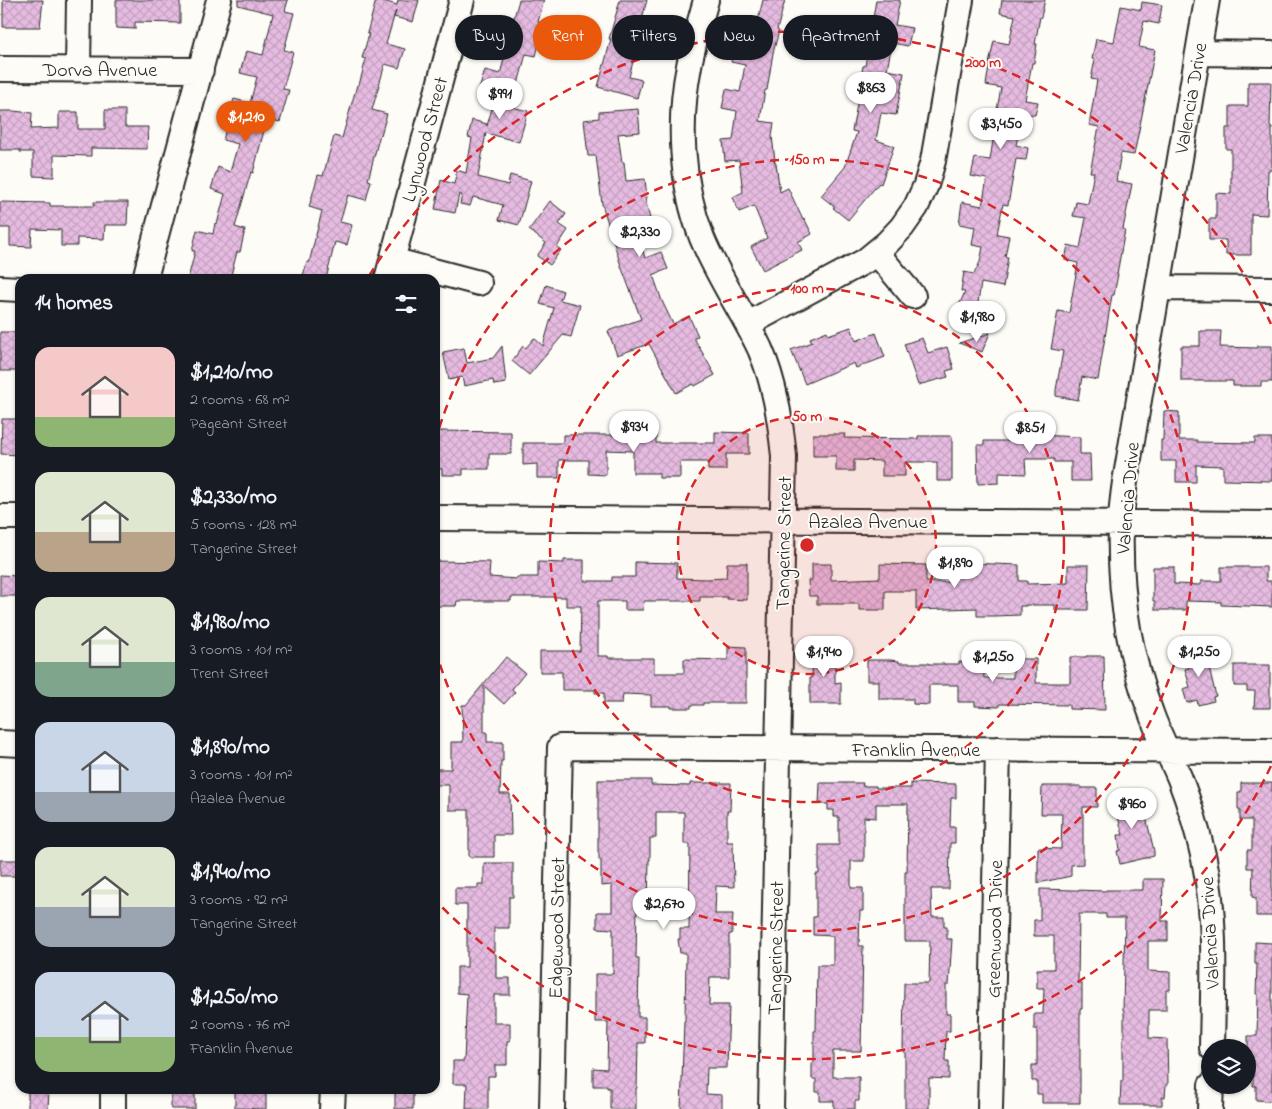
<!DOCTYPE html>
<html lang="en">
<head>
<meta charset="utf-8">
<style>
  body { margin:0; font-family:"Indie Flower",sans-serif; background:#242831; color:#f1f3f6; height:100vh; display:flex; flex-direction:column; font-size:19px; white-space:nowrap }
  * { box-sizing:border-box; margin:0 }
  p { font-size:16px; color:#9ea1a6 }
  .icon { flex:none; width:28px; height:28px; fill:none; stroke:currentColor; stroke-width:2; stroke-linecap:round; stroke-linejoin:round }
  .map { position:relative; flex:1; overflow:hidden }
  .sheet { position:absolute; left:15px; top:274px; width:425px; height:820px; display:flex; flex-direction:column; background:#171b24; border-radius:15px; box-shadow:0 1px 4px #0004 }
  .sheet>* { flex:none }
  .top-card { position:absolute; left:455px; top:15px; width:475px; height:45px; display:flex; gap:10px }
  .tools { position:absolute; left:1201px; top:1039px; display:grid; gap:10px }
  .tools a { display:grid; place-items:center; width:55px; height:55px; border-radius:50%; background:#171b24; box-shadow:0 1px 4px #0004; font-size:25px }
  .price { position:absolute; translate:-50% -42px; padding:0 11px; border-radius:18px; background:#fff; color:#222; font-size:16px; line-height:32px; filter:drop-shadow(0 1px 2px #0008) }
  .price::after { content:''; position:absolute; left:50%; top:30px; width:15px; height:11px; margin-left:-8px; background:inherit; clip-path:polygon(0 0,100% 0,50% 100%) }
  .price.active { background:#ea580c; color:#fff }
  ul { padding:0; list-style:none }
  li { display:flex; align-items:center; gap:15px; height:125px; padding:0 20px }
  li span { display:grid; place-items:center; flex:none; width:140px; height:100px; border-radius:15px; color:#555 }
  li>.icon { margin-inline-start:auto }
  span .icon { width:60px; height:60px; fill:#fffc; stroke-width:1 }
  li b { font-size:21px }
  h2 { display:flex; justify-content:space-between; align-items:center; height:60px; padding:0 20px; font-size:21px }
  .pill { padding:0 18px; border-radius:22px; background:#171b24; box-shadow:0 1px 4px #0004; font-size:18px; line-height:45px }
  .pill.active { background:#ea580c; color:#fff }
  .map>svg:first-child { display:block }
</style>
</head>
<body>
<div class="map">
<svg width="1272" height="1109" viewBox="0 0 1272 1109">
  <defs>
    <pattern id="building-cross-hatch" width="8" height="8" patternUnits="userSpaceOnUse" patternTransform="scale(1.25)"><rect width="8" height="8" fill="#e6bbe1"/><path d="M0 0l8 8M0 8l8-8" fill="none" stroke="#c5a1c1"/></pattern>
  </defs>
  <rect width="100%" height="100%" fill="#fdfcf7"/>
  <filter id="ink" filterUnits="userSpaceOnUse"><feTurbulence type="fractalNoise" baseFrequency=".02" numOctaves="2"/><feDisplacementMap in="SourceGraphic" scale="10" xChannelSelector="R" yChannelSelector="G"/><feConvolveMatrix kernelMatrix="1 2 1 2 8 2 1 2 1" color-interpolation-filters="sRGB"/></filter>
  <g filter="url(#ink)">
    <!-- building -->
    <path fill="url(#building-cross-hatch)" stroke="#2b2b2b" d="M3 0H43L40 27H3Z
      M116 0H180V23L135 22V29L116 28Z
      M238 0H288L285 11 294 13 284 50 293 52 283 89 289 90 280 122 267 119 253 173 251 172 235 227 245 230 240 252H237L230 279H188L195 251H192L197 230 213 234 215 223 217 224 225 194 211 189 218 167 230 172 238 144 223 140 234 99 250 103 257 77 240 73 246 51 263 55 273 14 238 5Z
      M376 0H380L397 5 398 0H419L413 22 394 17 396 10 386 44 405 49 399 68 385 64 372 110 387 114 381 135 380 134 368 180 371 181 366 200 348 195 340 222 352 225 347 245 335 242 326 279H302L307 262 309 263 322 211 309 207 318 175 323 176 334 136 342 138 357 85H359L366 59 362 58 369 34 367 33Z
      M519 0H544L538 22 544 24 536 56 526 54 512 107 528 111 519 142 486 133 478 177 508 185 510 175 531 181 519 225 499 220 503 205 473 197 470 206 460 204 462 195 459 194 455 213 435 209 441 180 454 184 457 170 466 173 472 138 468 137 472 120 487 124V126L495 98 478 93 485 70 500 74 507 48 493 44 498 25 511 28Z
      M620 0H647L639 30 653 34 648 54 636 50 629 77 642 80 637 98 598 87 611 39H609Z
      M763 0H785L777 30 779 31 773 53 767 90H765L760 121 774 123 772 136 775 161 773 159 776 164 780 192 788 188 803 220 804 218 812 234 798 242 802 250 763 270 751 247 767 238 754 206 739 212 733 197 743 192 739 160 725 161 723 141 733 140 737 111 722 108 726 89 740 92 745 65 731 62 742 20 757 24Z
      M876 0H900L895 25 912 28 908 46 892 43 887 70 904 73 896 115 881 113 876 140 894 146 881 184 879 183 848 220 833 208 835 207 821 196 845 167 857 132 852 131 861 83H860L863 66H865Z
      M1002 0H1045L1041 17H1040L1035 44H1037L1034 63H1032L1025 100 1038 102 1035 115 1023 113 1016 145 1028 148 1026 160 1016 159 1008 205 1003 204 997 234 1009 236 1005 257H1008L1003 287 981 283 977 309H979L970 326 953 318 965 292 961 291 964 272 974 274 980 262 983 247 972 245 975 227 959 224 962 202 982 206 987 179 971 176 975 158 990 160 994 134 980 131 984 113 996 115 1001 88 986 85 990 59 994 41 1009 44 1015 16 1000 13Z
      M1142 2 1162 5 1159 24 1144 21 1139 47 1155 50 1134 155 1121 153 1116 181 1132 184 1123 229 1125 230 1117 274H1118L1114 295H1112L1098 380 1082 377 1078 400 1056 396V390L1063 351 1051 349 1058 311 1069 313 1078 263 1065 260 1068 245 1080 248 1086 218 1073 216 1076 202 1088 204 1094 172H1090L1099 127 1089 125 1097 80 1091 79 1095 60 1092 59 1096 39 1114 42 1121 6 1141 10Z
      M1248 82H1271L1270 127H1272V170H1268L1267 215 1251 214V255H1226V240H1209V219H1216V193L1231 194V149H1226V128H1230V106H1248Z
      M638 109 640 132 618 134 622 162H624L626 181 645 179 647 198H645L651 223 636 227 645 258 661 252 668 269 653 275 662 301 673 324 689 316 698 336 694 338 715 375 695 386 693 384 676 393 649 344 617 355 608 331 641 319 621 266 602 204 596 156H588L584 120 599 118V112Z
      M105 110H125V127H148L147 149 91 148V156L54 155V177L33 176V152H20V150H0V111H13L32 113 31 129 59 128V112H78V129H105Z
      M550 201 566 214 559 224 568 230 557 247 561 250 550 265 537 256 546 243 529 230Z
      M0 202 50 203V206H94V202H128L127 225H105L104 239 77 238V246H61V230L32 229 31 247 10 246V228H0Z
      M546 285 563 291 560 300 580 305 571 337 563 335 529 375 512 361 523 346 526 348 534 338 543 346 554 308 540 304Z
      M851 327 856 341 876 333 885 357 856 368 854 363 805 384 791 350 812 342 810 338 827 331 828 335Z
      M1200 331H1221L1220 347 1257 348V346H1272V382H1261V386H1233V381H1181V346H1200Z
      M0 332H20V371H0Z
      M990 333 982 352 959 343Z
      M922 338 928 353 947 347 954 369 946 371 948 377 918 385 904 344Z
      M502 346 506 383 494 385 493 380 464 386 462 377 449 380 443 352 464 348 467 363 493 358Z
      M1164 411 1179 412V440H1197V442L1255 443V438H1272V481L1223 480V466L1196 465V482H1176V461H1161V440H1163Z
      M2 419H20V455L1 454Z
      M1018 421H1037V435L1080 437V454H1090L1091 481H1071V462H1054V459H1025L1026 474 999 473V483L978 484 977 445H984V441H1016V435H1018Z
      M623 429H656V443H715V432L749 433V454H726V470H708V462H680V478H659V473H633V451L606 450V475L588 474V460H559V478H537V464L523 465V443H563V435H623Z
      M436 431 511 432V454H489V469H463V475H442V469H435V436H436Z
      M813 434H845L844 438 918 439V436H952V481H937V462H905V476H882V461L854 460V471H836V456H813Z
      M564 560H584V581H612V577H635V562L677 563V578L706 579 726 578 727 563H747V600L727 599V597H700V601H644L643 610H625V601H598V656H608V658H654V673H684V659L728 660V646L746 647V703H703V705H691V708H671V706H651V695L623 694 622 703H604V693H595V690H562V672H540V651H580L581 606H566V597H511V601H457L456 606H435V561L490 562 489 577 517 579V577H538V562L564 563Z
      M968 563 1019 565V581H1027V584L1068 583V565H1089L1088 610H1055V605H1026V606H1020V615L995 616H977V608L916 610V591H885V610H859V604H817V596H809L808 580H812V564H831V580L880 578V564L926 565V582H953L952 564Z
      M1153 567H1174V584L1201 585V581H1221V567H1266V581H1271V585H1272V607L1221 605V602L1186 601V610H1155V601H1153Z
      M0 575 18 576 17 596H0Z
      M1204 647 1216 696 1213 697 1214 701 1198 705 1197 700 1187 703 1183 689 1190 687 1185 669 1189 668 1185 652Z
      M813 648H835V683L841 682V704H810V677H812Z
      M1086 656H1104L1105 710 1069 709V705L999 704V707L975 706V702H958V685H929V705L913 704V699H879V681H867V660H890L899 661V663H929V664H959V662H984V678H1013V659H1036V683H1070V657H1086Z
      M506 657 525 673 512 689 515 692 504 704 484 686V732H487V742H503V761H501L500 794H510L511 835H494V857H469V810H449V785H435V769H451V742H463L462 705H466Z
      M1234 665H1270V708H1254L1255 691H1247V686H1234Z
      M598 780H651V785L690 786V783H731L730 811H727V842H733L734 887 716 886 715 914H733L732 934H729V977H710L709 1005H729L727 1068H707L706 1094 722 1095V1109H681L684 1021H685L686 953H680L678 939H680V929H689L690 844H684V812H656V838H650V860H649L648 906H637L636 958H639L638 1017H645V1043H638L637 1088H636V1109H610V1088H607V1086H593V1068L607 1069 608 1022H595V974H613V929L597 928V912H612V885L601 886V860H599V853H598Z
      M820 783H863L862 786H876V788H911V783L956 784V798H951L950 827H955V843H950L949 889H931L932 917H944V927H947V939H952L949 985H946V1014H950V1031H946L945 1061H949V1079L929 1078V1109H905V1052H903L904 983H929L930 941H905V872H907L908 804H876V818L864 817V861H851V888H863V911H860L859 946H863L861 1051H833V1077H859V1101H855V1109H834V1101H820V1092H816V1079H812V1062H814V1031H816L817 965H833V936L813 935V917H816V874H819V845H839V817H834V810H828V804H819Z
      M1241 783H1272V916H1256V898L1252 897 1253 868H1247V850H1252V820H1240V810H1238V792H1241Z
      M1042 786H1081V788H1097V807H1083V864L1071 865V876L1038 883V848L1061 849 1062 814H1041Z
      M1125 790 1146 817 1154 851V856L1120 864 1117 851 1120 850 1118 835H1123L1118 817 1108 803Z
      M0 860H20V876H0Z
      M484 863H513V897H509V928H494V954H496V978H510V995H494V1023H510V1041H507V1065H495V1076H488V1109H466L467 1084H453V1061H464L467 994 457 993V967H467V905H455V888H478V884H484Z
      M1143 879H1163L1162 921H1168V941H1148V971L1170 972V990H1166V1010H1149V1038L1167 1039 1168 1085H1166L1165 1097H1162V1105H1120L1121 1081H1123V1038H1124V1010H1123L1125 918H1106V914H1079L1078 983H1082V1009H1080V1103H1042V1094H1037V1081H1032V1065H1037V1029H1034V1014H1043L1044 988H1037V969H1054V936H1034V920H1040V889L1106 891V890H1143Z
      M1255 942 1272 943V1101L1256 1100V1086H1253V1057H1248V1036H1257L1258 994H1256L1257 964H1255Z
      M28 1091H49L48 1109H28Z
      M171 1091H195V1109H171Z
      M395 1091H413V1109H395Z
      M235 1092H266V1109L235 1108Z"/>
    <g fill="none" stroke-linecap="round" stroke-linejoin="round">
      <defs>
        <path id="minor" d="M706 0C700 22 693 44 689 66 678 122 681 184 702 238 718 277 742 311 760 349 775 383 780 419 784 456L771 1109
          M1207 0 1125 482C1123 496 1121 510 1121 524 1119 588 1128 653 1151 713 1159 736 1171 757 1180 779 1190 805 1198 832 1204 859 1217 921 1213 984 1212 1048
          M1198 53 1272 54
          M0 69 201 70
          M78 69 79 0
          M876 252 913 296
          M392 260 479 283
          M145 279 154 243 219 0
          M387 279 462 0
          M0 288 20 289
          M1158 288 1272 289
          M748 324 865 261 887 243 902 227 916 207 926 185 933 161 961 0
          M0 517H20
          M435 518 1272 524
          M0 743 20 744
          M113 1109V1089
          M332 1109 333 1089
          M552 1109 560 747 1272 751
          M990 1109 998 749
          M1210 1109 1211 1085"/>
      </defs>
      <!-- minor casing -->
      <use href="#minor" stroke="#2b2b2b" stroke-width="28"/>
      <!-- minor -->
      <use href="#minor" stroke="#fdfcf7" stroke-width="24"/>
    </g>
  </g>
  <!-- distance rings -->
  <circle cx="807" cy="545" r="129" fill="#d62828" fill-opacity=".12"/>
  <g fill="none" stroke="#d62828" stroke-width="2.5" stroke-dasharray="9 6">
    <circle cx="807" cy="545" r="129"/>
    <circle cx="807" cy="545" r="257"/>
    <path d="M435 442A386 386 0 1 1 435 648"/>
    <path d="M1271 766A514 514 0 0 1 437 902M369 276A514 514 0 0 1 1271 324"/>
  </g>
  <g text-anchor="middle" stroke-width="4" stroke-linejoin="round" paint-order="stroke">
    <!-- street labels -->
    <g font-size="20" fill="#2b2b2b" stroke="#fdfcf7">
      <text x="100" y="76">Dorva Avenue</text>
      <text transform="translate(1190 98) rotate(-80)" y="7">Valencia Drive</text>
      <text transform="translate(424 139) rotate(-75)" y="7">Lynwood Street</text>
      <text transform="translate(1127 498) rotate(-85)" y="7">Valencia Drive</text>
      <text x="868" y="528">Azalea Avenue</text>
      <text transform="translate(783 543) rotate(-89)" y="7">Tangerine Street</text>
      <text x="916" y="756">Franklin Avenue</text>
      <text transform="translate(556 928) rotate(-89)" y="7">Edgewood Street</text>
      <text transform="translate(994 929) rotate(-89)" y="7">Greenwood Drive</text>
      <text transform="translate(1209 933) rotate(-93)" y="7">Valencia Drive</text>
      <text transform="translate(775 948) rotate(-89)" y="7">Tangerine Street</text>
    </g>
  </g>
  <circle cx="807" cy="545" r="8" fill="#d62828" stroke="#fdfcf7" stroke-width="2.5"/>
  <g font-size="15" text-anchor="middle" font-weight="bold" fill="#d62828" stroke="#fdfcf7" stroke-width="4" stroke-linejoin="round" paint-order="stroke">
    <text x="983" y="67">200 m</text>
    <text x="807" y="164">150 m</text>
    <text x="807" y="293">100 m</text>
    <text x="807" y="421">50 m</text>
  </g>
</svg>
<div class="tools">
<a><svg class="icon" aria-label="layers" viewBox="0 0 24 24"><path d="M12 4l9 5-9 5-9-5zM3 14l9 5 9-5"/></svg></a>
</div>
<b class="price" style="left:871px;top:114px">$863</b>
<b class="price" style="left:500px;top:120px">$991</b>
<b class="price active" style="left:246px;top:143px">$1,210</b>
<b class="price" style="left:1001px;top:150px">$3,450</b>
<b class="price" style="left:640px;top:258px">$2,330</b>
<b class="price" style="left:977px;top:343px">$1,980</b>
<b class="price" style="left:634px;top:453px">$934</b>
<b class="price" style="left:1030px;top:454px">$851</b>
<b class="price" style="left:955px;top:589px">$1,890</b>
<b class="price" style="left:824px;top:678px">$1,940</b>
<b class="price" style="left:1199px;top:678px">$1,250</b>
<b class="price" style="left:993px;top:683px">$1,250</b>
<b class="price" style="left:1132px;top:830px">$960</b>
<b class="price" style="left:664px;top:930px">$2,670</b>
<div class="top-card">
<a class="pill">Buy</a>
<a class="pill active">Rent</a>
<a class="pill">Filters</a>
<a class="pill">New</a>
<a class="pill">Apartment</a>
</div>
<section class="sheet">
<h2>14 homes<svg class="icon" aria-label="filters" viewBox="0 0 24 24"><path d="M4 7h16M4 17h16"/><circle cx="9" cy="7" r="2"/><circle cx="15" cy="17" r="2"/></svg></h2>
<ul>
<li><span style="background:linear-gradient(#f6c9c9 70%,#8fb573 0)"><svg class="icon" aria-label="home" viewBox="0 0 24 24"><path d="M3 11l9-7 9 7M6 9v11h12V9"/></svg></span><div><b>$1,210/mo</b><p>2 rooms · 68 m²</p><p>Pageant Street</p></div></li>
<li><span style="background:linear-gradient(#dfe7d0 60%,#b9a48a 0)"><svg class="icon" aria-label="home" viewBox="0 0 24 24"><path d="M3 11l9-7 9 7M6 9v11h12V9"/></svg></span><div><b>$2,330/mo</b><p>5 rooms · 128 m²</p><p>Tangerine Street</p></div></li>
<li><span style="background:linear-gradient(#dfe7d0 65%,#7fa58c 0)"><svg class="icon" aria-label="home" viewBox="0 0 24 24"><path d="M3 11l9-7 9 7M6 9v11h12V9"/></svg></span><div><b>$1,980/mo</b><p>3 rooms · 101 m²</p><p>Trent Street</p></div></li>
<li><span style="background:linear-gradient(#c9d6e8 70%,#9aa5b1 0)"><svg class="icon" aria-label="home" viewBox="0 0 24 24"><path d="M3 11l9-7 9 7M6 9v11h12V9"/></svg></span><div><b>$1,890/mo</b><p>3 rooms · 101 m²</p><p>Azalea Avenue</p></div></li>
<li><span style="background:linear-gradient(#dfe7d0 60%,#9aa5b1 0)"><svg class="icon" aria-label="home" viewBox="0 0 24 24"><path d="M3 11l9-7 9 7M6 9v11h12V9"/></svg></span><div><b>$1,940/mo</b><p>3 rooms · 92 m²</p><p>Tangerine Street</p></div></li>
<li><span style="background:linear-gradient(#c9d6e8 65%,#8fb573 0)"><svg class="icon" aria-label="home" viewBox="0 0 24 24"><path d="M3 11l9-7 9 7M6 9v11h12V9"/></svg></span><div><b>$1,250/mo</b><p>2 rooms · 76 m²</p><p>Franklin Avenue</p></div></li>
</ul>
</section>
</div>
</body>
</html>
